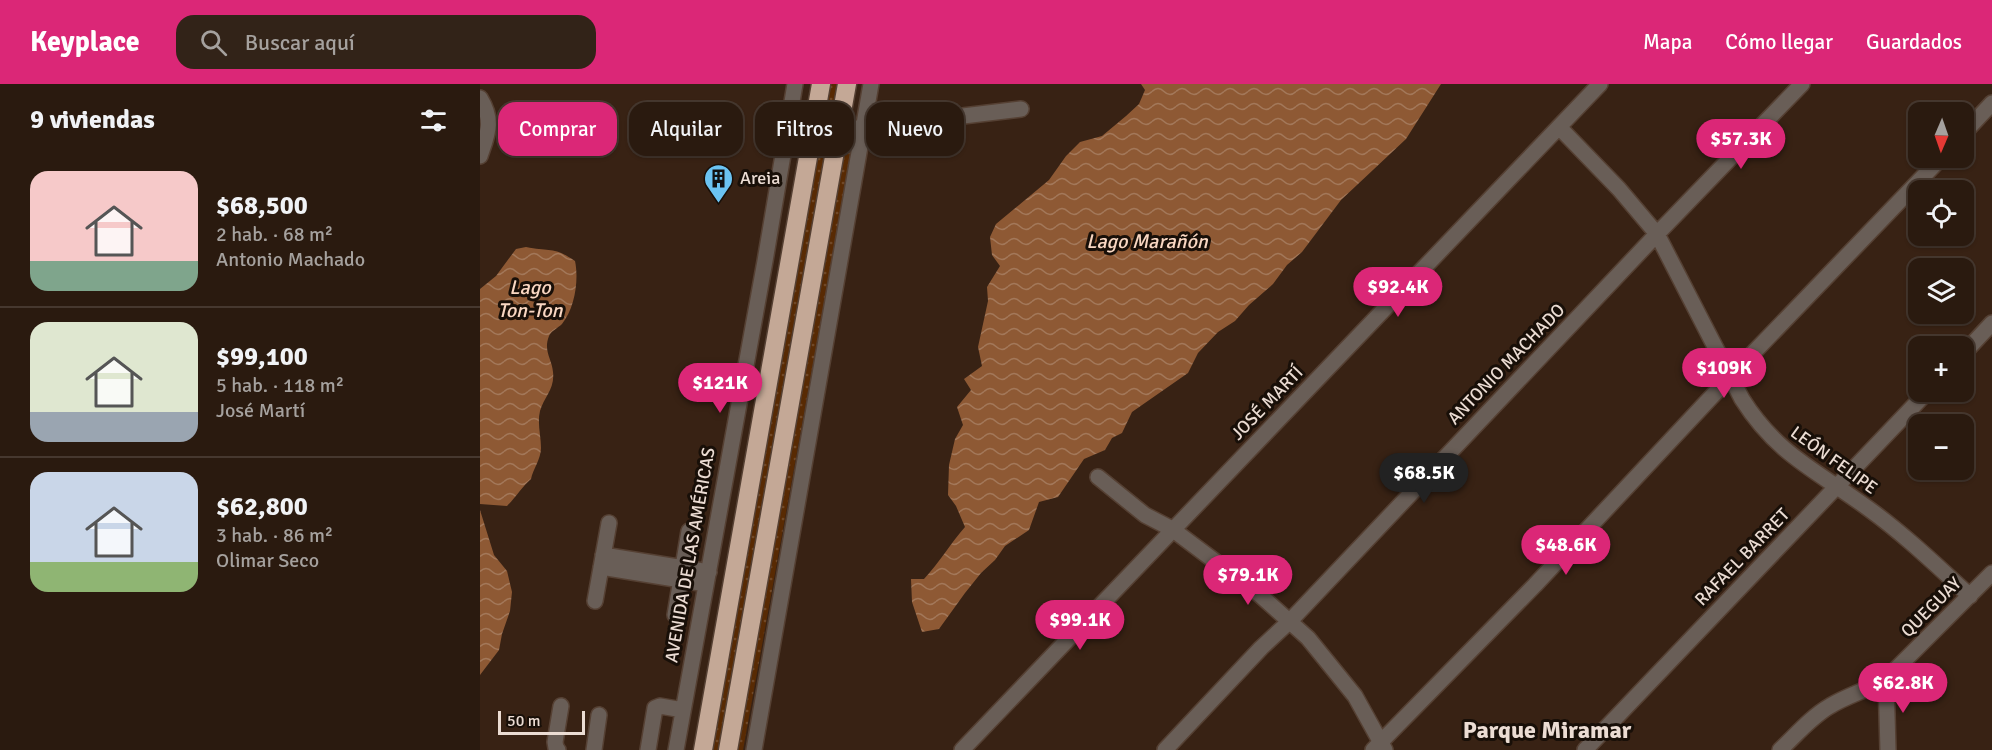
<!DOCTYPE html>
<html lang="es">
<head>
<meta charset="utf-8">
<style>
  body { margin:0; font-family:Signika,sans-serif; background:#322318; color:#f1f3f6; height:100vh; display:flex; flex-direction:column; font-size:22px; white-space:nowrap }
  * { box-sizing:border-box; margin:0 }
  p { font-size:20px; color:#a5a19e }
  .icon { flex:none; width:33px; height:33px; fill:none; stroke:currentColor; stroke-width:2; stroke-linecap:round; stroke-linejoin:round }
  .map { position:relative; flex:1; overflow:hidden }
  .side { display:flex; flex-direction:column; background:#2a1a0f; width:480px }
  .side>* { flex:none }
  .banner { position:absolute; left:18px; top:18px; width:570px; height:54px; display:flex; gap:12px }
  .needle { width:39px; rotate:182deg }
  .controls { position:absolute; left:1428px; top:18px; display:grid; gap:12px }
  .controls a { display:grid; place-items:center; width:66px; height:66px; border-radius:12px; background:#2a1a0f; box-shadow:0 2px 4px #0004,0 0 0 2px #46382f; font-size:30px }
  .scale { position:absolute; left:18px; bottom:15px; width:87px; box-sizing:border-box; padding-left:6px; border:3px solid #ebdcd3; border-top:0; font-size:16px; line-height:21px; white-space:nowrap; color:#ebdcd3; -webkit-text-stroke:4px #180f08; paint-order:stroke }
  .price { position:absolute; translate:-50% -51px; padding:0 14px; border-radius:21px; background:#db2777; color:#fff; font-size:20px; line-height:39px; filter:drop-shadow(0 2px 3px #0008) }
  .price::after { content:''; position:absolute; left:50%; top:36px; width:18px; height:14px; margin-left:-9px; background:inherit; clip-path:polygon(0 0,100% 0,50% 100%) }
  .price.active { background:#222; color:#fff }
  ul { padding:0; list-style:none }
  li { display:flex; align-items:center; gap:18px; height:150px; padding:0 30px }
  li+li { border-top:2px solid #46382f }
  li span { display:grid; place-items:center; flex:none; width:168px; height:120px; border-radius:18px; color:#555 }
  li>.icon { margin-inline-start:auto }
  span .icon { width:72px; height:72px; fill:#fffc; stroke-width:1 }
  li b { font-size:26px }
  h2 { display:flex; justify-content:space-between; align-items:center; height:72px; padding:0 30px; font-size:26px }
  .chip { padding:0 21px; border-radius:18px; background:#2a1a0f; box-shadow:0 2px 4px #0004,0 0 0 2px #46382f; font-size:21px; line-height:54px }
  .chip.active { background:#db2777; color:#fff }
  header { display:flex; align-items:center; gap:36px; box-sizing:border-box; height:84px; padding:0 30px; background:#db2777; color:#fff }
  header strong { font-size:28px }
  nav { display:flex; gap:33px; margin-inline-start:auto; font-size:21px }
  .search { width:420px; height:54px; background:#322318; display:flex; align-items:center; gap:15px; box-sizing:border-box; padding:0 21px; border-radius:18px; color:#a5a19e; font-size:22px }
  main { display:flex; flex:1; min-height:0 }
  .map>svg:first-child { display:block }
</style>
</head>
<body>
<header>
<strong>Keyplace</strong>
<div class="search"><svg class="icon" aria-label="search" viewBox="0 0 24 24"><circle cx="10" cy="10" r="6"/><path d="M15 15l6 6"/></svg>Buscar aquí</div>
<nav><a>Mapa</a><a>Cómo llegar</a><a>Guardados</a></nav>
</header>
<main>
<section class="side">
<h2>9 viviendas<svg class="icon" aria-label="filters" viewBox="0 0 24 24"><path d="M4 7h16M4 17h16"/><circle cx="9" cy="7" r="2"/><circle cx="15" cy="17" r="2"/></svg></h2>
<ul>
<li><span style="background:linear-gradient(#f6c9c9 75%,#7fa58c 0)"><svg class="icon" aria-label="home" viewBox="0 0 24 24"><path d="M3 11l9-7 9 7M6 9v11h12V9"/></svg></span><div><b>$68,500</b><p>2 hab. · 68 m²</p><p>Antonio Machado</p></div></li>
<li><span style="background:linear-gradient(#dfe7d0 75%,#9aa5b1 0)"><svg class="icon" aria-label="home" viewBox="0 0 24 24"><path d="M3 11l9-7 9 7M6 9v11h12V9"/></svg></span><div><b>$99,100</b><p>5 hab. · 118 m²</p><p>José Martí</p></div></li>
<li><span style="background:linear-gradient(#c9d6e8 75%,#8fb573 0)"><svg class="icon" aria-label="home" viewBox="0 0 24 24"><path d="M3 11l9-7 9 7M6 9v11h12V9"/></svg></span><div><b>$62,800</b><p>3 hab. · 86 m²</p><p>Olimar Seco</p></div></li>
</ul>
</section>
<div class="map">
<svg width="1512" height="666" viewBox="0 0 1512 666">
  <defs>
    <pattern id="grass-dots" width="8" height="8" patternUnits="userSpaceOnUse" patternTransform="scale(1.5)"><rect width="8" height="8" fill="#582a03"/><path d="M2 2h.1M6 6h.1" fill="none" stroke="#704827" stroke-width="1.8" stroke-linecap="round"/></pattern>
    <pattern id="water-waves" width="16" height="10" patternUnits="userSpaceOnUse" patternTransform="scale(1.5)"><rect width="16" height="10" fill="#8e5934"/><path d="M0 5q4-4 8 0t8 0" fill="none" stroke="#a3785a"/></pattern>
  </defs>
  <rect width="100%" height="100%" fill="#382214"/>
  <!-- grass -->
  <path fill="url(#grass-dots)" d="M349 0H360L240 666H228Z
    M374 53H378L352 175 263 666H257L367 56Z"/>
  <!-- water -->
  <path fill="url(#water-waves)" d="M661 0H961L926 55 861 116 822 168 807 181 793 200 769 221 755 237 738 248 718 269 708 289 652 328 642 349 632 354 625 366 604 375 578 413 559 418 549 446 525 462 515 476 501 489 485 509 459 545 442 548 432 518 431 495H444C459 479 470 460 485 443L476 422 468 411 469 381 475 355 483 341 477 323 491 306 484 295 502 282 498 263 508 217 507 203 520 182 512 171 510 153 516 140 569 96 586 72 600 58 622 52 646 32 659 20 665 6Z
    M46 163C70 168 73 162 95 177 99 196 95 224 82 240 78 244 71 247 69 252 63 267 72 275 73 288 75 305 64 313 60 327 57 339 61 352 61 364 61 375 53 385 51 395 42 403 36 413 27 422L0 420V205L16 192 36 165Z
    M0 426 14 471 27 487 32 508 30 527 22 550 19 566 0 591Z"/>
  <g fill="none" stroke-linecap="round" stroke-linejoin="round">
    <defs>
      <path id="minor" d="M0 14C14 37 8 49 0 72
        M1079 43 1139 105 1177 150 1262 315C1298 372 1338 387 1389 425 1425 451 1457 482 1490 512
        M359 44H383L541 25
        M1484 49 1512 19
        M1484 269 1512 239
        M618 393 665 431 692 445 780 511 828 554 875 612 905 666
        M123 471 229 488
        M121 483 226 500
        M115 517 129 439
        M195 531 209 447
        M1406 595 1408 666
        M78 666 76 664 75 658 81 622
        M114 666 119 631
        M168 666 175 624 180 622 203 626
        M196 666 285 177 315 0
        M274 666 391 0
        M482 666 1120 0
        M685 666 781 564 810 537 1177 150 1322 0
        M893 666 1055 501 1251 292 1461 74
        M1105 666 1447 308
        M1300 666C1316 651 1331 633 1350 622 1368 611 1388 606 1406 595L1512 489"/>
      <path id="highway" d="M223 666 341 0
        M248 666 367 0"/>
    </defs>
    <!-- minor casing -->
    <use href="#minor" stroke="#554033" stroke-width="18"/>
    <!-- highway casing -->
    <use href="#highway" stroke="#554033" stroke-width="21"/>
    <!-- minor -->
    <use href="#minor" stroke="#695e57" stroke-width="15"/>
    <!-- highway -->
    <use href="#highway" stroke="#c4a896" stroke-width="18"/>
  </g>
  <!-- icons -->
  <defs>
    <symbol id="building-pin" viewBox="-11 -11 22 30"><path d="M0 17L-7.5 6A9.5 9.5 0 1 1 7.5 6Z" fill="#6bc3f2" stroke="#180f08"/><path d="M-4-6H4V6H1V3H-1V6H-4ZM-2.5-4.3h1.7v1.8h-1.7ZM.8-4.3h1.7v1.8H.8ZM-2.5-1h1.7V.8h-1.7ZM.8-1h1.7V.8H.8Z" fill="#111"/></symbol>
  </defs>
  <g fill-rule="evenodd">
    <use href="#building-pin" x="222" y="78" width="33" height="45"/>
  </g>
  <g text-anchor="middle" stroke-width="6" stroke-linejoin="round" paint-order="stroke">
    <!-- poi labels -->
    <g font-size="18" fill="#ebdcd3" stroke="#180f08" text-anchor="start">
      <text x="260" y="100">Areia</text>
    </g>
    <!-- street labels -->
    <g font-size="18" fill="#ebdcd3" stroke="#180f08">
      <text transform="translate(1026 280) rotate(-46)" y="6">ANTONIO MACHADO</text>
      <text transform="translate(787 319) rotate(-46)" y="6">JOSÉ MARTÍ</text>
      <text transform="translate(1354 376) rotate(36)" y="6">LEÓN FELIPE</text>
      <text transform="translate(210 471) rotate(-80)" y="6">AVENIDA DE LAS AMÉRICAS</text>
      <text transform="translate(1262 473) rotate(-46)" y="6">RAFAEL BARRET</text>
      <text transform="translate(1451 523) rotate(-45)" y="6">QUEGUAY</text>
    </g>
    <!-- water labels -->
    <g font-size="20" font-style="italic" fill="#f9d7c2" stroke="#180f08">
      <text x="667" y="164">Lago Marañón</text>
      <text x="50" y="210">Lago<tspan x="50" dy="23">Ton-Ton</tspan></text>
    </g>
    <!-- district labels -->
    <g font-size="24" font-weight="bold" fill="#ebdcd3" stroke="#180f08">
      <text x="1067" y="654">Parque Miramar</text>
    </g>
  </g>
</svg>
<div class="controls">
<a><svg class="needle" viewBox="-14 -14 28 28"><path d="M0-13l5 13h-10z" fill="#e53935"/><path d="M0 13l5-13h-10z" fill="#a5a19e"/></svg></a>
<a><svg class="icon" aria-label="locate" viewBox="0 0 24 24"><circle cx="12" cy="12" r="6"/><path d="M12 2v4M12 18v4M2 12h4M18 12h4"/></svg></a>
<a><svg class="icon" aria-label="layers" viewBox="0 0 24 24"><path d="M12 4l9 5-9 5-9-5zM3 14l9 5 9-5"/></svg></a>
<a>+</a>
<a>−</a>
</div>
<div class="scale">50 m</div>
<b class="price" style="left:1261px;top:86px">$57.3K</b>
<b class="price" style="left:918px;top:234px">$92.4K</b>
<b class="price" style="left:1244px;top:315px">$109K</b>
<b class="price" style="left:240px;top:330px">$121K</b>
<b class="price active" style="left:944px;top:420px">$68.5K</b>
<b class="price" style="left:1086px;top:492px">$48.6K</b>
<b class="price" style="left:768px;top:522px">$79.1K</b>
<b class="price" style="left:600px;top:567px">$99.1K</b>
<b class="price" style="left:1423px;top:630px">$62.8K</b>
<div class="banner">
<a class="chip active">Comprar</a>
<a class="chip">Alquilar</a>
<a class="chip">Filtros</a>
<a class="chip">Nuevo</a>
</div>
</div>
</main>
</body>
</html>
